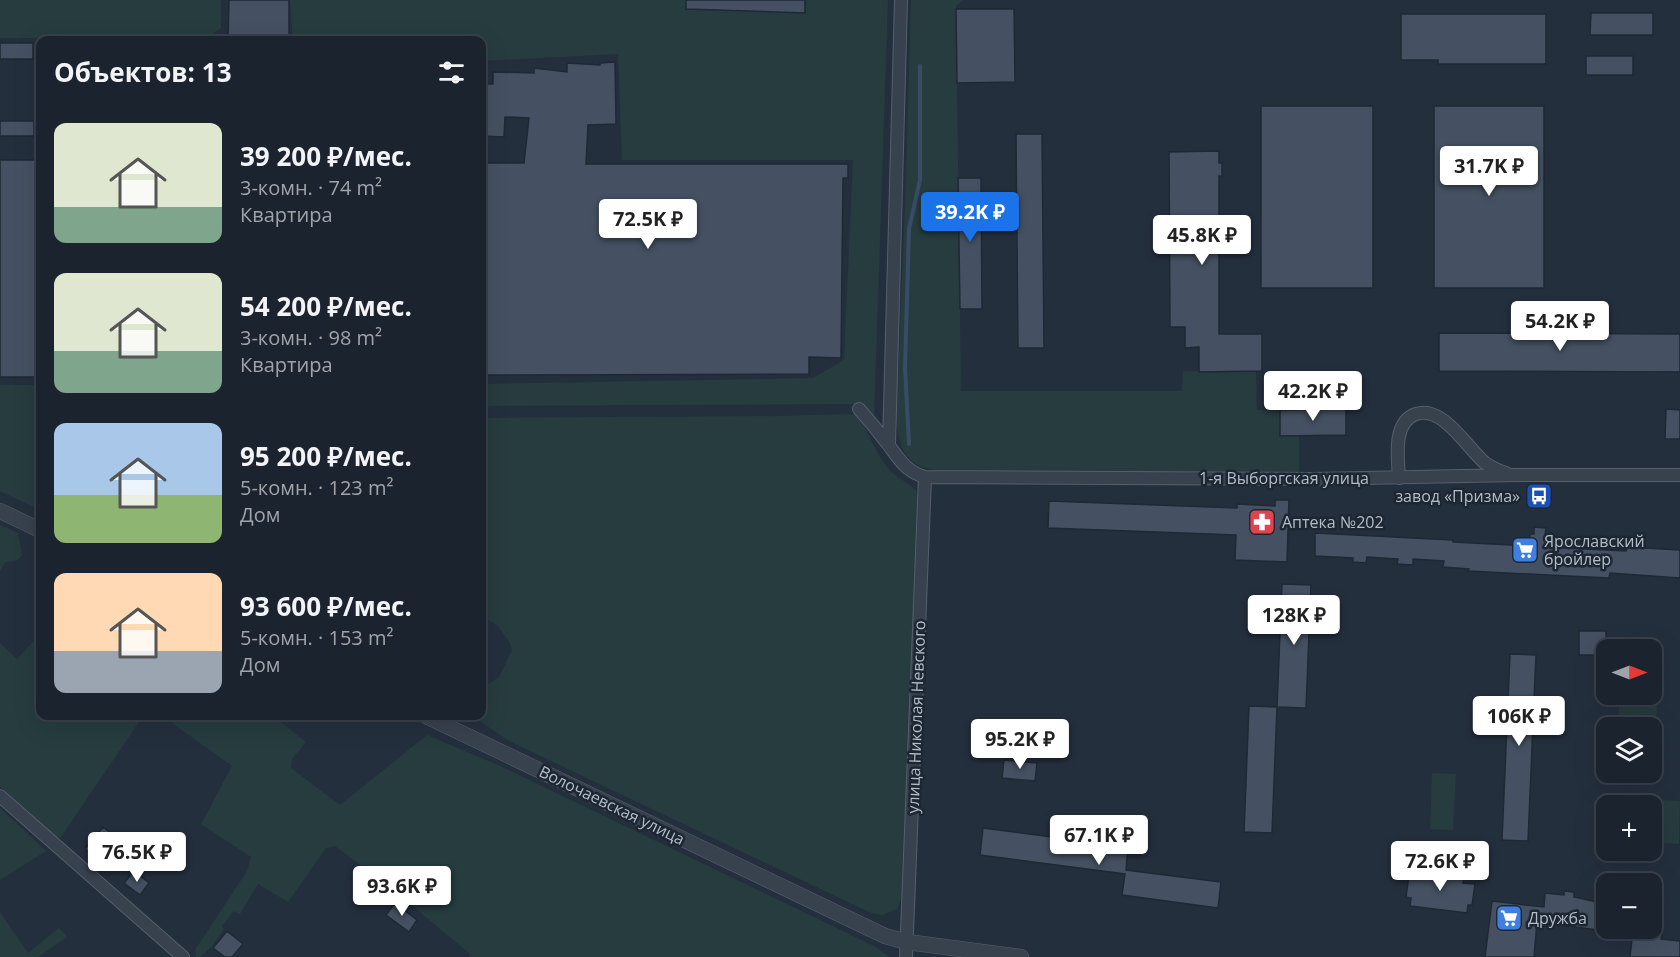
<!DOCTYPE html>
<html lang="ru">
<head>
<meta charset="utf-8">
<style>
  body { margin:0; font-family:"Open Sans",sans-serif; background:#242b36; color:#f1f3f6; height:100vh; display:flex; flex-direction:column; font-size:22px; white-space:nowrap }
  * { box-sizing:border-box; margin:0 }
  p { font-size:20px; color:#a0a4aa }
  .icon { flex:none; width:33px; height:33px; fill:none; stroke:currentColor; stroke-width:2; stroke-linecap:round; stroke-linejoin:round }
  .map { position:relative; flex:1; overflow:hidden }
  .side { position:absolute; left:36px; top:36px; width:450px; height:684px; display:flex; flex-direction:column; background:#1b232e; border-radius:12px; box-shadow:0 6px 24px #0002,0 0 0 2px #39404a }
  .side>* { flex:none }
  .needle { width:39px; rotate:90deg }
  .controls { position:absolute; left:1596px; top:639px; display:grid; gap:12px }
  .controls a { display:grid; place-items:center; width:66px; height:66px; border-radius:12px; background:#1b232e; box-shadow:0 6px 24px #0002,0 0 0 2px #39404a; font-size:30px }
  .price { position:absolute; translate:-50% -51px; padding:0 14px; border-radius:6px; background:#fff; color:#222; font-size:20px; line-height:39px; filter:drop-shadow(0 2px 3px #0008) }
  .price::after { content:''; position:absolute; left:50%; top:36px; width:18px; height:14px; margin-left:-9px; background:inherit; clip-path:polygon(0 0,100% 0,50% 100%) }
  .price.active { background:#1a73e8; color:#fff }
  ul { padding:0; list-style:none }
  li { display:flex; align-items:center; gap:18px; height:150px; padding:0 18px }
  li span { display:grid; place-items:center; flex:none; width:168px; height:120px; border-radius:12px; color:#555 }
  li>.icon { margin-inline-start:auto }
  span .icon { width:72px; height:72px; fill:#fffc; stroke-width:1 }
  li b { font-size:26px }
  h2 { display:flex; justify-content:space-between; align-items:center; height:72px; padding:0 18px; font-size:26px }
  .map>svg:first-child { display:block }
</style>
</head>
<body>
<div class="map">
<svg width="1680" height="957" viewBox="0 0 1680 957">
  <rect width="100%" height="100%" fill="#242f3e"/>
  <!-- green -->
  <path fill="#263c3f" d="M0 0H221V28L206 38H0Z
    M290 0H888L874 418 858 404 482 406V384L813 378 844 360 853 160H622L618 54 482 61V40H293Z
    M911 0H963L956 6 961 391H1182L1183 371 1256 372 1257 410H1280V435H1299V472C1197 472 1094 474 992 471 974 471 935 473 920 466 901 458 899 438 896 420L905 207Z
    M0 385H40V510L0 491Z
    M842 414 855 415C869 430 874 451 887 467 895 478 907 481 916 490L918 498 905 890 897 909 883 915 871 913 509 741 472 716H482V681L487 685 499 677 512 650 510 643 498 626 482 616V418L781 416Z
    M0 525 18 533 22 555 16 561 5 562 0 571Z
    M40 634V716H147L139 722 61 837H55L0 786V643L17 659Z
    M1624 695 1652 694 1657 702 1655 768 1651 776H1624L1618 773 1652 772V728L1618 727 1619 702Z
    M162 716H273L306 742 292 759 291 768 340 805 427 735 498 765 874 946 890 957H469L470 954 397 893 335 846 326 848 288 902 258 884 240 914 234 911 222 926 224 929 212 946 200 957H196L195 950 247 871 251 857 201 824 232 766Z
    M1432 773 1456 774 1453 830 1430 829Z
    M1663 800 1680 801 1679 844 1662 843Z
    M0 808 46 851 0 880Z
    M0 912 28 953 59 928 67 937 38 957H0Z"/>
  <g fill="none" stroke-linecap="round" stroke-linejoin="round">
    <!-- stream -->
    <path stroke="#394c67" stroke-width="4" d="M909 444 905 368 909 229 920 180V66"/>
  </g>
  <!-- building -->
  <path fill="#455162" stroke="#1f2835" stroke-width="1.5" d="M229 0H289V40H228Z
    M686 0H805V13L686 9Z
    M956 9H1014L1015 82 957 83Z
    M1591 13H1653V35H1590Z
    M1401 14H1546V64H1438V60H1401Z
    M0 43H33V59H0Z
    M1586 56H1633V75H1586Z
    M615 62 616 124 588 125 586 164H848V178H843L841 358 809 357V374L482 375V163H524L529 118 505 117 504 137 482 136V84H493V72L534 73V68L567 72V63L600 65V63Z
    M1261 106H1373V288H1261Z
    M1434 106H1544V288H1434Z
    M0 121H34V136H0Z
    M1016 134H1042L1044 348H1018Z
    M1219 151V163H1222V176H1219V334H1262V371L1199 372V347L1185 348V327H1170L1169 152Z
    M0 160H40V377H0Z
    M958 178H981L982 309H960Z
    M1439 333 1680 334V372L1439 371Z
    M1346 409V435L1280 436V410Z
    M1666 409 1680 410V439H1665Z
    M1275 500H1289L1287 562 1235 560 1236 535 1048 528 1049 501 1237 508V504L1275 506Z
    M1534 527 1546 528 1545 535H1548L1547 547 1626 551 1627 547 1680 550V578L1610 573 1609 578 1468 571 1469 569 1443 567 1444 561 1413 559V565L1397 564 1398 559 1367 557 1366 563 1353 562V558L1315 556V533L1453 540V542L1529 546 1530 534H1534Z
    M1282 584 1311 585 1306 708 1277 707Z
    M1579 631H1606V655H1579Z
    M1510 654 1536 655 1528 841 1502 840Z
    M1249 706 1277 707 1272 833 1244 832Z
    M1004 760 1037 763 1035 781 1002 778Z
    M103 827 113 835 95 857 85 849Z
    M983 828 1128 847 1126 870 1221 882 1218 908 1122 895 1125 874 980 855Z
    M134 871 149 883 140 895 124 883Z
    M1422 871 1464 876 1463 883 1475 884 1472 905H1468L1467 913 1410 906 1411 898 1406 897 1409 875 1421 877Z
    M1564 891 1574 892V897L1606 904V931L1537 922 1534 957H1485L1492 901 1544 907 1545 893 1564 895Z
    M395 903 417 920 409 932 386 915Z
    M1633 930 1662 934 1661 939 1680 941V957H1630Z
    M227 931 243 944 232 957H225L213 948Z"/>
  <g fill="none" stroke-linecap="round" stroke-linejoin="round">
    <defs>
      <path id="minor" d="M859 409C869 420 878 431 887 443 899 458 904 471 925 477L1312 479 1516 475H1680
        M889 445 901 0
        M1399 478C1398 459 1392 422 1416 414 1443 405 1467 448 1485 463 1492 468 1499 471 1506 473
        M0 796 183 957
        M906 957 925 477"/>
      <path id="tertiary" d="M0 511 40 530
        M426 716 885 936 907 942 1021 957"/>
    </defs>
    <!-- minor casing -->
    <use href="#minor" stroke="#565f6c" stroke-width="14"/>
    <!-- tertiary casing -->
    <use href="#tertiary" stroke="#565f6c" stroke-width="16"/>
    <!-- minor -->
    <use href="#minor" stroke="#38414e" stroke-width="12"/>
    <!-- tertiary -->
    <use href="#tertiary" stroke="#38414e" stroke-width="15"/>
  </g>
  <!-- icons -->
  <defs>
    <symbol id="bus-square" viewBox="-11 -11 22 22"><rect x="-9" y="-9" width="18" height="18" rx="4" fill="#1a4fb4" stroke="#1d2633"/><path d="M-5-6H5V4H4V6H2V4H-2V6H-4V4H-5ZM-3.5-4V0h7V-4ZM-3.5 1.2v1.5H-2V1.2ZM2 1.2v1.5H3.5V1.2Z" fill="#fff"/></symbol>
    <symbol id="pharmacy-square" viewBox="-11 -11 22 22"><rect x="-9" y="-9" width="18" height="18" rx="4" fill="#e0444e" stroke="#1d2633"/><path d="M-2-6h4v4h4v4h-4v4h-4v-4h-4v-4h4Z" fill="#fff"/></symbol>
    <symbol id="supermarket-square" viewBox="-11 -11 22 22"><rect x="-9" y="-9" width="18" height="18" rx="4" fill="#3f7fe0" stroke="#1d2633"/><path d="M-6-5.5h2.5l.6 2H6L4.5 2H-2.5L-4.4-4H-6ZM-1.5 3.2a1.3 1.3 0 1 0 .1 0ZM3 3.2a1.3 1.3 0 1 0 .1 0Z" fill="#fff"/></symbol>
  </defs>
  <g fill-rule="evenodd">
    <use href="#bus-square" x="1524" y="481" width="30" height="30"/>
    <use href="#pharmacy-square" x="1247" y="507" width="30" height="30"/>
    <use href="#supermarket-square" x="1510" y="535" width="30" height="30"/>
    <use href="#supermarket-square" x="1494" y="903" width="30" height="30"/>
  </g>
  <g text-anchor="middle" stroke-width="5" stroke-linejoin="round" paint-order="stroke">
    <!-- street labels -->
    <g font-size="16" fill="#b4bcc9" stroke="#1d2633">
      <text x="1284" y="484">1-я Выборгская улица</text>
      <text transform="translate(916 717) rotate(-88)" y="6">улица Николая Невского</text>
      <text transform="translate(612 805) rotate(26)" y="6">Волочаевская улица</text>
    </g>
    <!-- poi labels -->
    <g font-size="16" fill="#b4bcc9" stroke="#1d2633" text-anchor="start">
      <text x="1520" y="502" text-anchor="end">завод «Призма»</text>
      <text x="1282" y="528">Аптека №202</text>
      <text x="1544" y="547">Ярославский<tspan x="1544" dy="18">бройлер</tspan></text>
      <text x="1528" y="924">Дружба</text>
    </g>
  </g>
</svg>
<div class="controls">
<a><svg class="needle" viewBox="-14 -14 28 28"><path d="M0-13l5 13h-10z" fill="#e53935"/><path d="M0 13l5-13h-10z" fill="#a0a4aa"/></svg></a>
<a><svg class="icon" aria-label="layers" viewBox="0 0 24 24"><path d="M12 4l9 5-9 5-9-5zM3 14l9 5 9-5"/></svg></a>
<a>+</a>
<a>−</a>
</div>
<b class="price" style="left:1489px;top:197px">31.7K ₽</b>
<b class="price active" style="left:970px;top:243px">39.2K ₽</b>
<b class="price" style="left:648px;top:250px">72.5K ₽</b>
<b class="price" style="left:1202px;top:266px">45.8K ₽</b>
<b class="price" style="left:1560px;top:352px">54.2K ₽</b>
<b class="price" style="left:1313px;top:422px">42.2K ₽</b>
<b class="price" style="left:1294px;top:646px">128K ₽</b>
<b class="price" style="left:1519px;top:747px">106K ₽</b>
<b class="price" style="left:1020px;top:770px">95.2K ₽</b>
<b class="price" style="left:1099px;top:866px">67.1K ₽</b>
<b class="price" style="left:137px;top:883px">76.5K ₽</b>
<b class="price" style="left:1440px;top:892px">72.6K ₽</b>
<b class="price" style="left:402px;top:917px">93.6K ₽</b>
<section class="side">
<h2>Объектов: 13<svg class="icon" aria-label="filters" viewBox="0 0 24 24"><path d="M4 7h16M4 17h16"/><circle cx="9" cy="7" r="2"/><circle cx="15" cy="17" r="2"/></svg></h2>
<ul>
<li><span style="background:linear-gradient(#dfe7d0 70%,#7fa58c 0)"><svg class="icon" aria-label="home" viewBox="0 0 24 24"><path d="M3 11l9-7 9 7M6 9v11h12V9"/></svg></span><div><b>39 200 ₽/мес.</b><p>3-комн. · 74 m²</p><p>Квартира</p></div></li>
<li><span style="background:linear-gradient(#dfe7d0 65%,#7fa58c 0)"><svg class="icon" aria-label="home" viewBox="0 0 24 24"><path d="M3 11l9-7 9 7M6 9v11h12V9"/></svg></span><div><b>54 200 ₽/мес.</b><p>3-комн. · 98 m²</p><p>Квартира</p></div></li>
<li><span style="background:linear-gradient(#a9c7e8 60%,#8fb573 0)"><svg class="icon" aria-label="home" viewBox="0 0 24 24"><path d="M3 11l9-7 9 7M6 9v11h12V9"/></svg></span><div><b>95 200 ₽/мес.</b><p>5-комн. · 123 m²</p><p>Дом</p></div></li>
<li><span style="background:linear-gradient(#ffd9b3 65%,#9aa5b1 0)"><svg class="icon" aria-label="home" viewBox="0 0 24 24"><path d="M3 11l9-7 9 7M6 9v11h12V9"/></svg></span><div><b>93 600 ₽/мес.</b><p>5-комн. · 153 m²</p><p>Дом</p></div></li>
</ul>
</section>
</div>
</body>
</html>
